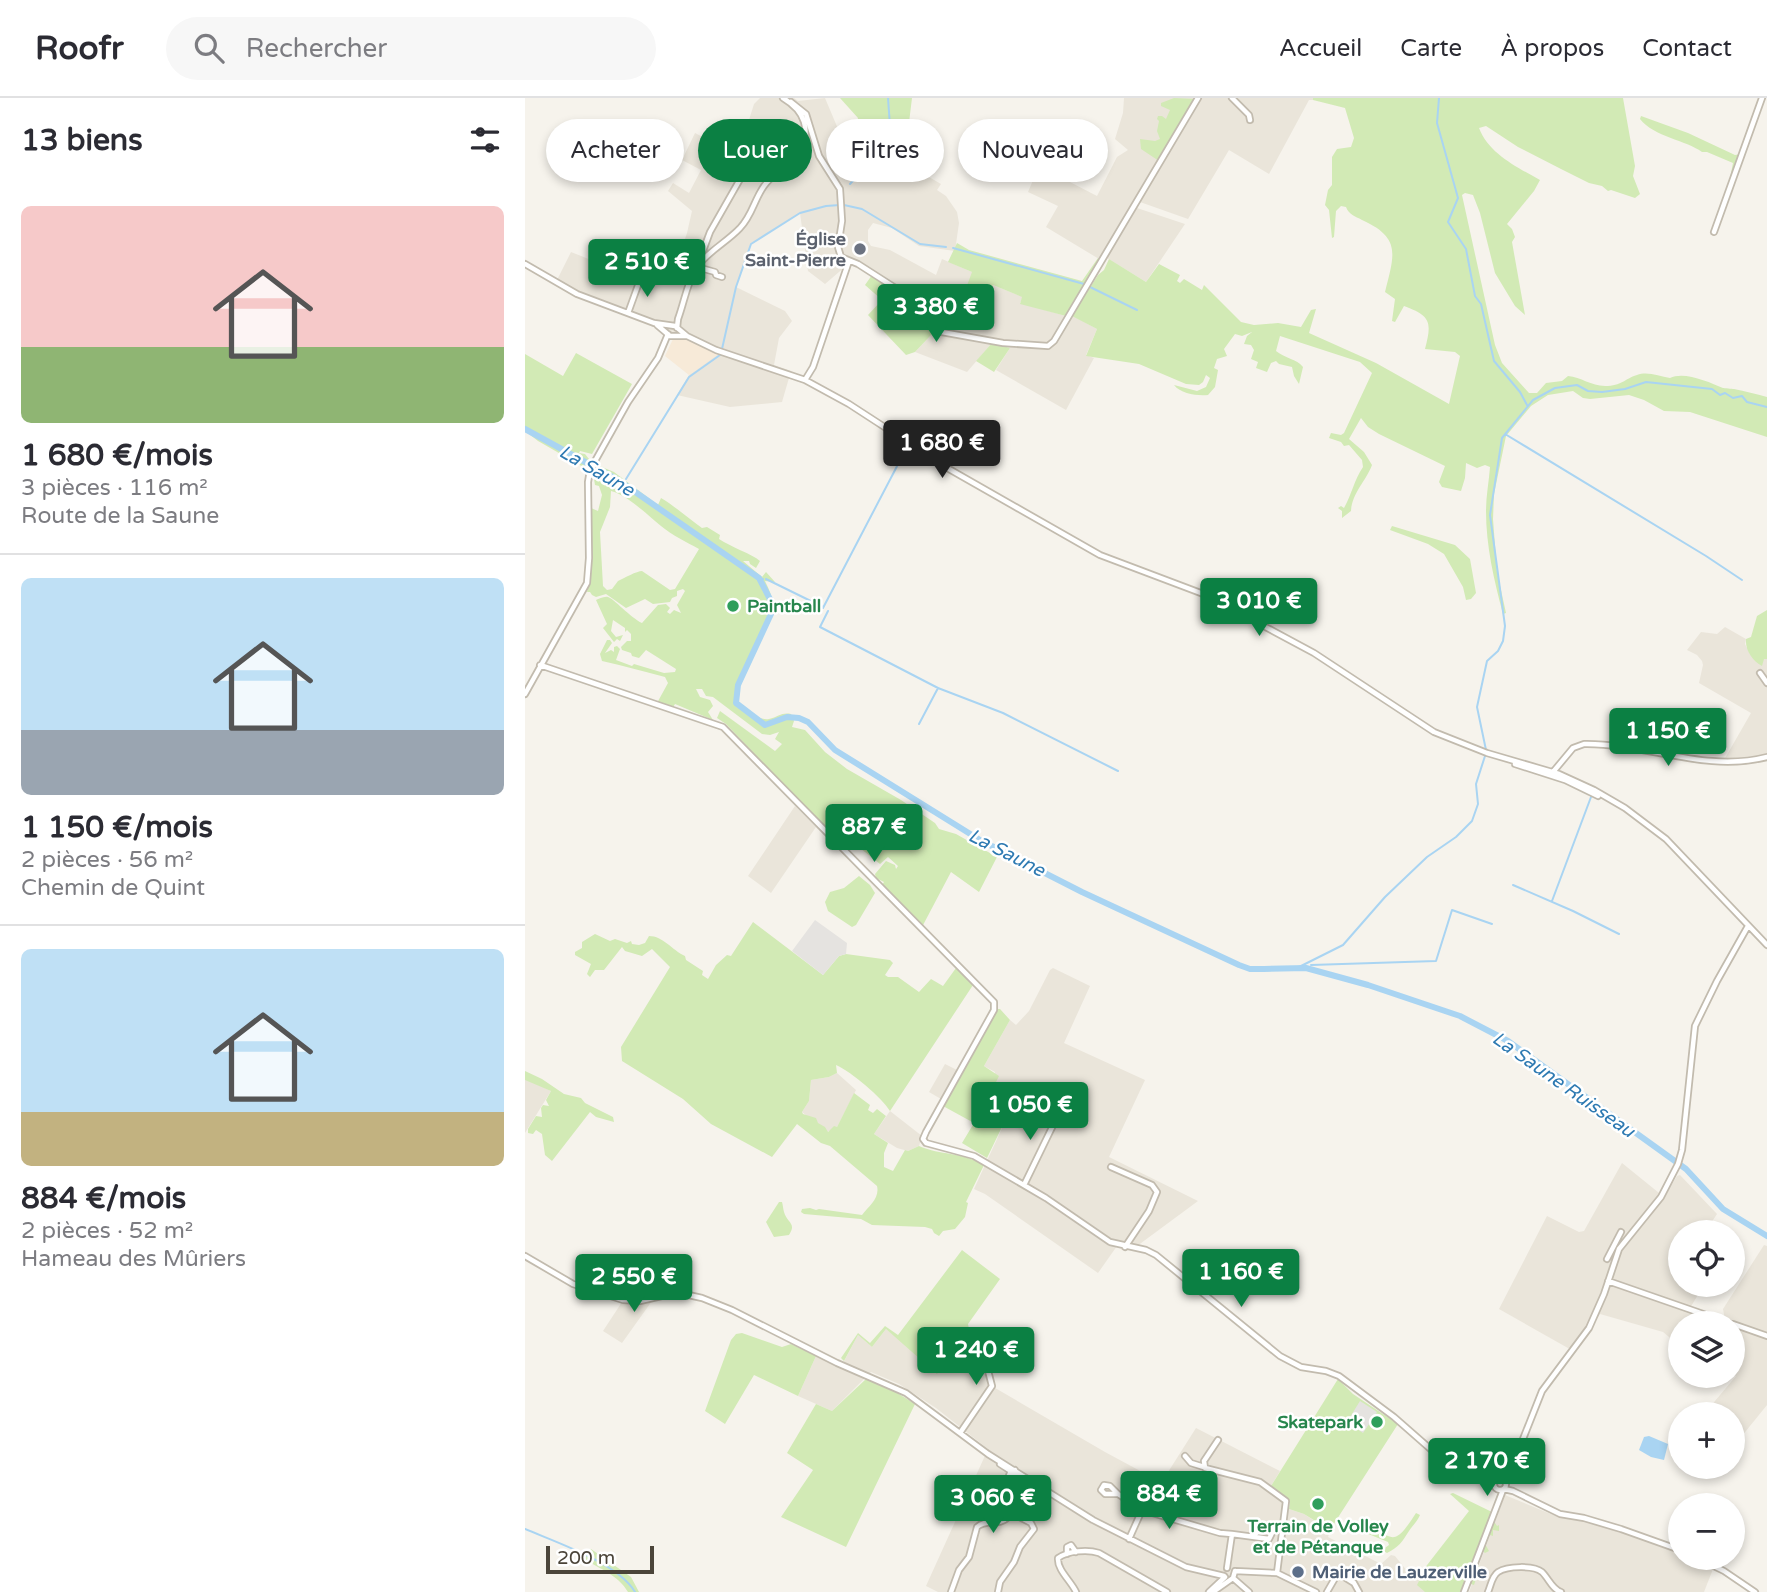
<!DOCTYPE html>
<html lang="fr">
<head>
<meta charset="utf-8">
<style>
  body { margin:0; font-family:"Varela Round",sans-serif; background:#f7f7f7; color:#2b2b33; height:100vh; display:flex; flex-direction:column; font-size:26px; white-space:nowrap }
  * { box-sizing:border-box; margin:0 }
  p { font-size:23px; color:#7c7c81 }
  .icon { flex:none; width:38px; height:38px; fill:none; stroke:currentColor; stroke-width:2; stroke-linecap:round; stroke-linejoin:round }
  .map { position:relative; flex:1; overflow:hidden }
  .sheet { display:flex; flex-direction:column; background:#fff; width:525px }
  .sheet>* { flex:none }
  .banner { position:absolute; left:21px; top:21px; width:665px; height:63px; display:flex; gap:14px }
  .tools { position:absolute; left:1143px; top:1122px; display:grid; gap:14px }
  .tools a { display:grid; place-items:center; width:77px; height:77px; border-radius:50%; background:#fff; box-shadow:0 4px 10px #0003; font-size:35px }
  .scale { position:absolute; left:21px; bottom:18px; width:108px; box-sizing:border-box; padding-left:7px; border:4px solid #4b4439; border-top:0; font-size:19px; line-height:24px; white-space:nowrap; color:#4b4439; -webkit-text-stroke:5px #fff; paint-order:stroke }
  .price { position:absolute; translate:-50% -60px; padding:0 16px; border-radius:7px; background:#0b8043; color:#fff; font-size:23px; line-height:46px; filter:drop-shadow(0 2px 4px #0008) }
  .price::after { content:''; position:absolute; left:50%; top:42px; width:21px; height:16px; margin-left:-10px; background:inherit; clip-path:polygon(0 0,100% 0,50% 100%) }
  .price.current { background:#222; color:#fff }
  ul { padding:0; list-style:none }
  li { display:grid; align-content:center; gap:14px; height:371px; padding:0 21px }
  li+li { border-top:2px solid #e1e1e2 }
  li span { display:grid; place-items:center; height:217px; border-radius:10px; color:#555 }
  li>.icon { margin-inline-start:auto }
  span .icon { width:126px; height:126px; fill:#fffc; stroke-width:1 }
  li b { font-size:30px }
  h2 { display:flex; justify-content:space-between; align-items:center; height:84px; padding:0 21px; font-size:30px }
  .tag { padding:0 24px; border-radius:32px; background:#fff; box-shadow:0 4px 10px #0003; font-size:24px; line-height:63px }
  .tag.current { background:#0b8043; color:#fff }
  header { display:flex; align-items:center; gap:42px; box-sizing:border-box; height:98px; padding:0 35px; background:#fff; border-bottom:2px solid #e1e1e2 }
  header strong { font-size:33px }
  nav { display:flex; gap:38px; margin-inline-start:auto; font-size:24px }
  .search { width:490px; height:63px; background:#f7f7f7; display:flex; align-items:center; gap:18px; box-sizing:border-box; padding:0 24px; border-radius:38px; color:#7c7c81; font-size:26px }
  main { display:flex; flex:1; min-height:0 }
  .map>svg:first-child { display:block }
</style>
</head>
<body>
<header>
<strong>Roofr</strong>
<div class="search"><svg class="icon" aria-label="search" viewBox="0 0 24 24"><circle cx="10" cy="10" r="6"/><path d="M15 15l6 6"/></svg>Rechercher</div>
<nav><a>Accueil</a><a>Carte</a><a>À propos</a><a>Contact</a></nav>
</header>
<main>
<section class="sheet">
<h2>13 biens<svg class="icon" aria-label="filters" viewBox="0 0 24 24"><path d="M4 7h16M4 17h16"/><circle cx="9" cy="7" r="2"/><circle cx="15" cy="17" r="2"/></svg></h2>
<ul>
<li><span style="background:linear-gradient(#f6c9c9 65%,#8fb573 0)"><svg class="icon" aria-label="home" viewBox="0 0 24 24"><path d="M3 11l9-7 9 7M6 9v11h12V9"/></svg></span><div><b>1 680 €/mois</b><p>3 pièces · 116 m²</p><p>Route de la Saune</p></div></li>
<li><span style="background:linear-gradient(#bfe0f5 70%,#9aa5b1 0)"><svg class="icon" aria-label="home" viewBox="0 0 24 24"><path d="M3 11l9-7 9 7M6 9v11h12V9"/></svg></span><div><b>1 150 €/mois</b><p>2 pièces · 56 m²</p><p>Chemin de Quint</p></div></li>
<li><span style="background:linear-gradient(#bfe0f5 75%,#c2b280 0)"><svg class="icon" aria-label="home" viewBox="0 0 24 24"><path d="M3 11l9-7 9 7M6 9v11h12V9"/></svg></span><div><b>884 €/mois</b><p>2 pièces · 52 m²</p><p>Hameau des Mûriers</p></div></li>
</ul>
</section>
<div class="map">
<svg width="1242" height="1494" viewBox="0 0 1242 1494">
  <rect width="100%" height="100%" fill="#f6f3ec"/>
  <!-- residential -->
  <path fill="#eae5da" d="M235 0H269L273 3 300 0 316 38 397 50 390 71 416 86 412 92 421 98 432 114 434 125 430 153 394 148 367 130 348 125 343 132V143L346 148 365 152 411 177 417 161 447 174 458 209 468 187 498 199 495 205 541 218 543 215 572 231 561 257 569 260 541 312 471 272 485 250 467 245 442 274 390 254 408 235 377 201 372 192 332 167 321 168 300 186 283 173 275 115 226 146 211 189 260 213 267 223 254 240 249 267 266 273 257 304 205 309 152 297 164 277 193 256 133 229 51 198 30 186 46 154 94 173 100 156 149 173 162 135 167 113 143 93 148 85 164 95 176 72 157 62 170 35 213 57 229 6Z
    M599 0H788V2H784L744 76 704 52 663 121 615 104 612 110 660 126 621 184 582 160 579 164 521 129 533 108 503 94 514 68 572 98 592 59 603 52 590 41 598 15Z
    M1200 529 1221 541 1220 546 1225 556 1242 561V657L1199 662 1226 615 1174 585 1178 567 1177 563 1172 557 1162 552 1176 534 1192 536Z
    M270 708 291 729 246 795 223 778Z
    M528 870 565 888 539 945 620 982 584 1059 673 1103 608 1151 592 1148 573 1175 460 1096 449 1091 489 1004 468 990 470 974 459 968 485 922 491 927 504 913 525 872Z
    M420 966 432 972 416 1001 404 994Z
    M312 975 331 992 312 1029 302 1034 277 1014 284 1003 286 982 304 979Z
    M0 980 26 993 0 1035Z
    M365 1013 397 1038 394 1048 383 1053 372 1050 349 1036Z
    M1097 1065 1139 1099 1152 1078 1155 1077 1192 1116 1180 1134H1155V1186L1179 1187 1165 1210 1200 1222 1198 1211 1239 1147 1242 1148V1307L1208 1349V1316H1179L1211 1278 1208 1276V1225H1155V1248L1138 1234 1075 1216 1050 1254 974 1211 1022 1118 1054 1134 1059 1133Z
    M127 1203 97 1245 78 1233 97 1204 112 1206Z
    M361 1231 376 1243 435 1242 459 1265 465 1287 580 1354 619 1375 638 1382 671 1330 755 1373 746 1388 765 1403 764 1411 779 1416 805 1433 803 1439 856 1466 866 1457 870 1458 887 1479 892 1480 904 1494H413L401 1488 463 1351 411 1310 374 1286 346 1274 307 1313 273 1298 291 1258 316 1269 333 1237 347 1249Z
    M980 1397 1033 1419 1059 1423 1132 1446 1155 1455V1460H1165L1188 1471 1179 1494H944Z"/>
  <!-- commercial -->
  <path fill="#f7ead8" d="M157 240 194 256 164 277 140 258 148 241Z"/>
  <!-- green -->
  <path fill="#d2eab5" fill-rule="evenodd" d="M315 0H387L382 41 397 45V50L383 48 376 45 364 46 316 38 319 35 323 26 332 27 333 20Z
    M649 0 671 1 634 63 616 51 615 41 630 43 635 41 632 33 634 23 632 21 633 18H637L641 21 645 12 636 8V5Z
    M788 0H1098L1110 68 1108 78 1115 96 1110 100 1086 92 1083 93 1077 88 1064 85 1036 71 993 49 961 28 954 30C964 56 992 69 1015 82L1009 93 982 126 987 131 990 139 987 144 1000 217 990 208 970 175 955 115 948 97 940 95 937 97 970 247 977 265 1004 295H1012L1021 285 1037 283 1043 278C1056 279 1066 288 1080 288 1097 288 1099 281 1112 277 1122 273 1134 278 1145 280 1159 273 1184 284 1198 290 1199 290 1207 291 1209 291 1220 293 1231 296 1242 299V339L1165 314 1139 313 1119 302 1104 297 1065 301 1058 300 1048 293 1023 297 1006 308 981 338 969 396 968 421 972 474 981 515 978 516C969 482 961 448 961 413 961 398 964 383 965 369L960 367 952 370 941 365 940 380 936 393 917 389 914 384 920 368 854 336 843 329 836 320 824 341 839 354 847 367C841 383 827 395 826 413L817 420V413L813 410 816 408 819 410C827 396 829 382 838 369L837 362 824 347 819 348 816 344 804 340 806 335 816 337 819 335 847 275 835 264 755 238 751 253C759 260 772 261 778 269L774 286 769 278 767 269 754 266 751 263 746 265 742 274 731 270 733 264 726 261 729 252 726 247 719 246 722 238 727 234 717 238 710 236 699 251 702 258 692 261 689 270 693 272 690 289 683 297C672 298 656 296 649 287L672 293 681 289 685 280 681 277 678 284 674 287 661 286 614 266 561 258 572 231 547 218 573 177 579 172 584 161 621 184 634 166 655 177 652 183 655 185 659 181 677 192 679 187 716 224 729 227 753 225 776 229 786 212 791 211 784 235 851 265 924 306 935 258 930 254 900 251C907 224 906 218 879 208L870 224 867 223 870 201 860 194C869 157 877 140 837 122 830 118 824 117 821 109L816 108 811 113 809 139 807 140 804 112 800 107 803 92 807 87V59L812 51 826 49 829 40 820 10 788 2Z
    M1116 18 1163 35 1210 57 1217 56 1209 78 1205 80 1208 65 1182 54H1177C1161 42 1129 39 1115 21Z
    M432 145 444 152 557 183 573 160 576 162 541 218 495 206 497 199 468 187 458 210 437 201 447 174 423 164Z
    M347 177 379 199 377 201 408 235 390 254 381 257 343 217 357 202 340 187Z
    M467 245 485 250 469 274 451 263Z
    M51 255 107 286 67 356 55 353 54 355 60 356 64 361 65 369 60 370 13 343 0 333V256L38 278Z
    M72 367 89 374 133 407 136 400C151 409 163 420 177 430L182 429 195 437 194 441C206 449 227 456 235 463L231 470 225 466 224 463H218L237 479 241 474 250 484 240 483C246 495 250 505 247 519L214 590 212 601C218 610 233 623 244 621 253 619 257 614 266 616L269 623 267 629 280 632 300 654 322 671 376 702 410 725 414 731 431 736 472 759 454 794 426 774 397 829 357 787 359 784 351 780 350 776 361 763 370 767 371 771 373 768 363 759 355 766 320 738 315 742H311L201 626 192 620 195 613 250 653 257 646 250 641 254 634 245 637 237 636 188 599 181 598 177 591H171L175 599 185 602 188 608 183 614 188 622 150 606 147 611 132 605 143 585 140 579C118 573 99 568 77 563L75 556 82 542H85L87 545 80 555 86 552 89 554V549L92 548 95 551 91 562 107 568 109 566 139 575 150 574 151 571 121 552 114 560 107 558 106 555 97 552 96 549 102 543H106V536L102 532 100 534V530L88 522 86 533 91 539 98 537 95 543 92 541 89 544 78 530 82 526 71 502C74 501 79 498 83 499 88 500 106 520 117 525L133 507 141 506 145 510 142 514 145 516 149 512 156 515 152 507 160 493 158 491 152 493V498L147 500 145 504 128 506 120 501 101 510 81 496 71 499 67 497 65 494H62L65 483 67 439 65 435 66 410 73 413 77 397 74 388 70 387 69 381 72 382 75 377 69 372ZM86 393C104 398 121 416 136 428 147 437 161 444 174 451L150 491 145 492 117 473C112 473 99 480 93 483L87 491 82 492 78 488 75 434 85 409Z
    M867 428 930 447 945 461 951 495 946 501 941 502 938 489 919 456 903 446 865 432Z
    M1242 512V561H1239L1237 568C1228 563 1220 553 1221 541L1226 539 1232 518Z
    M334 778 345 787 350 795 331 827 327 829 303 813 300 804 305 794 319 790Z
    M228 824 298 877 314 858 321 856 365 862 368 865 360 877 363 879H373L394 894 406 881 418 888 431 870 448 887 365 1013C357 1000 327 974 311 967L312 975 304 979 286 982 284 1003 277 1014 278 1016 291 1020 293 1025 300 1029 303 1034 309 1028 312 1029 329 995 345 1007 343 1012 348 1015 352 1011 361 1018 349 1036 363 1045 359 1055V1069L368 1073 380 1052 383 1053 394 1048C417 1058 434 1053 459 1067L441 1104 443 1105 440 1119 430 1131 418 1133 414 1138 409 1135 407 1131 400 1129 347 1127 336 1121 279 1116 276 1114 277 1111 285 1110 291 1112 294 1111 337 1117C344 1108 355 1100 352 1088L305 1048 296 1045 272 1026 247 1059 186 1026 158 1001 97 963 96 949 145 869 127 851 117 858 100 853 97 849 79 872H70L65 879 62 876 66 866 50 857V854L57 850V844L70 836 85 843 90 841 102 845 106 843 107 846 114 847 120 845 124 838C138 838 147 852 160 858L161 862 178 873 177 877 183 881 191 867 202 857 206 858Z
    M471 911H475L485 922 459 968 474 978 468 990 489 1004 462 1060 437 1045 449 1025 418 1008Z
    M0 973 17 981 39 996 56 1000 60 1005 88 1019 89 1024 71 1019 65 1014 27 1063 20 1057 17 1036 11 1032 8 1036 3 1035V1031L11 1018 17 1019 16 1010 18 1007 24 1008 21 1002 26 993 0 982Z
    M254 1104H257C258 1107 258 1111 259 1114 262 1125 272 1125 264 1137L249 1139 241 1124Z
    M437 1152 475 1181 443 1226 447 1245 443 1251 435 1243 412 1276 361 1231 347 1249 333 1237 319 1263 316 1260 333 1235 345 1245 360 1228 373 1237Z
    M217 1235 257 1249 266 1246 291 1258 273 1298 229 1277 200 1326 180 1313 206 1242 211 1236Z
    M341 1281 366 1291 390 1306 321 1449 256 1419 288 1372 262 1355 291 1306 307 1313Z
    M813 1281 828 1296 873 1326 805 1432 779 1416 764 1411 765 1403 746 1388Z
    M928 1395 967 1414 966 1419 972 1428 974 1427V1433L968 1432V1438L962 1436 959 1444 964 1453 960 1455 957 1452 949 1461V1466L944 1473H948L951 1467 955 1469 949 1487 946 1486V1478L938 1494H900L892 1487 894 1483 892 1480 944 1413 925 1396Z
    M891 1415 895 1417C892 1424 888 1427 884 1433 877 1444 874 1449 862 1455L857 1452 864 1447 863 1444 831 1431 834 1423C868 1435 865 1456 891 1415Z
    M66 1451 106 1479 114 1494H103C93 1477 75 1471 59 1461Z"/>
  <!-- parking -->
  <path fill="#e5e3e0" d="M290 822 322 845 321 856 314 858 298 877 267 853Z
    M835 1303 852 1314 838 1335 822 1324Z"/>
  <!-- water -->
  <path fill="#a9d4f2" d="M1124 1338 1143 1346 1139 1362 1126 1359 1114 1352 1119 1339Z"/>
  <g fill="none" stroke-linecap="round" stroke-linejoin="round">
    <!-- stream -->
    <path stroke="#a9d4f2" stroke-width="2" d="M914 0 912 25 933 100 923 124 941 151 950 198 956 206 969 263 995 294 1002 307
      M325 86 338 72 365 28 363 0
      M319 107 337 111 395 146 421 149
      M428 150 559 186
      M565 189 612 212
      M197 251 211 189 226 146 275 115 301 108 315 107
      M980 336 1181 458 1217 482
      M101 381 164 279 195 257
      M98 386 99 384
      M235 481H238
      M241 481 298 509
      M298 510 381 351
      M303 513 295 529 413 590 478 615 593 673
      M394 626 413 590
      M961 652 952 609 962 563 973 553 978 543 980 528 965 417 977 340 1008 302 1030 290 1052 287 1063 293 1077 294 1100 291 1121 284 1187 291 1195 297 1200 295 1208 300 1217 298 1222 304 1242 309
      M988 787 1048 813 1094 836
      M1027 803 1066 699
      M786 867 911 863 927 812 967 826
      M781 870 782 869
      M770 871 818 847 860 799 902 759 931 739 947 723 953 706 951 686 960 658
      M0 1431C30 1444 93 1465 110 1494"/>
    <!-- river -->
    <path stroke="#a9d4f2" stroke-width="6" d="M0 331 93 382 234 480 247 505 246 516 213 587 211 605 240 627 262 619 274 620 283 624 310 652 455 742 557 794 714 867 725 871H739L781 870 843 887 935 918 983 943 1161 1071 1198 1111 1242 1138"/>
    <defs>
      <path id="minor" d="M707 0 724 17 725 22
        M266 4 281 16 294 58 315 91 317 123 313 149 316 159 333 166 372 191 411 233 478 245 523 248 529 243 673 0
        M1189 134 1237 0
        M0 166 52 196 129 225 150 228 162 238 191 252 280 282 324 306 424 371 575 457 681 497 789 555 909 634 962 655 1034 676 1069 692 1100 710 1141 741 1242 847
        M197 179 191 177 190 174 172 169 185 134 222 69
        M103 215 116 179
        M132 227 145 238H161
        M152 230 153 221C159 205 162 185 171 170 182 154 202 144 215 130 227 118 229 102 239 88 254 67 288 56 279 24 276 13 268 6 258 0
        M280 282 288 269 324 163
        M15 567 198 629 469 904V912L401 1034 398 1041 401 1045 449 1058 521 1100 585 1144 621 1152 631 1157 755 1258 776 1269 801 1273 814 1278 869 1319 918 1362 958 1379 972 1381
        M1235 575 1242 585
        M0 596 62 485 64 460 63 384 65 372 103 304 133 260 143 236
        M990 666 1040 682 1073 698
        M1028 674 1048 650 1059 646C1121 645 1180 675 1242 659
        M586 1069 627 1087 632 1094 624 1113 600 1149
        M499 1087 535 1013
        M0 1158 48 1186 98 1202 115 1203 141 1197 159 1196 177 1200 207 1212 312 1265 381 1295 463 1356 568 1422 661 1469 699 1478
        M1082 1161 1096 1134
        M1083 1183 1204 1225
        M1208 1226 1242 1238
        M435 1335 467 1288 461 1265 438 1243
        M693 1342 679 1363 680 1370 735 1384 761 1403 752 1475
        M660 1358 666 1365 679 1369
        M475 1366 500 1382
        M969 1386a6 6 0 1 1 12 0a6 6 0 1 1-12 0Z
        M981 1384 1017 1293 1064 1230 1079 1196 1094 1151 1136 1099 1153 1066 1157 1052 1170 928 1192 883 1223 828
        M579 1387 585 1388 593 1396H580L576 1392Z
        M979 1391 988 1393 1035 1416 1059 1420 1096 1431 1155 1452
        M593 1396 617 1412 695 1435 707 1436
        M604 1441 617 1412
        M542 1456V1449L546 1447 551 1454
        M1172 1460 1199 1473 1230 1494
        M702 1470 707 1436 744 1441 747 1435 735 1433 726 1438
        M710 1473 752 1475 791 1494
        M708 1480 724 1494
        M426 1494 434 1472 444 1459 452 1429C461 1420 474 1429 483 1419L485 1410 479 1391 485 1375 490 1372
        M473 1494 475 1484 489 1464 495 1449 509 1431 506 1425 485 1414
        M551 1494C546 1483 532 1472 533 1460 543 1453 562 1451 574 1455L642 1494
        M684 1494 700 1479
        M688 1494 708 1480 710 1473
        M802 1494 813 1475 829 1485 834 1494
        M939 1494 978 1392
        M963 1494C966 1487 967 1478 973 1474 982 1468 1009 1467 1017 1474 1024 1481 1027 1491 1036 1494"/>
    </defs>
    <!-- minor casing -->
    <use href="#minor" stroke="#c2bbae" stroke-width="8"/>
    <!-- minor -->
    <use href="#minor" stroke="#fff" stroke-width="4.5"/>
  </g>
  <!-- markers -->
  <circle fill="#6b7280" stroke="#fff" stroke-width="2.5" cx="335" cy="151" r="7"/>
  <g fill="#2e9e5b" stroke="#fff" stroke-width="2.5">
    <circle cx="208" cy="508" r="7"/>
    <circle cx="852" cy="1324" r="7"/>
    <circle cx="793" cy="1406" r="7"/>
  </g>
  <circle fill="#5c6f8a" stroke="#fff" stroke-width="2.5" cx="773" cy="1474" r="7"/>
  <g text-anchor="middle" stroke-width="5" stroke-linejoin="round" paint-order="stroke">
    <!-- worship labels -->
    <g font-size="18" font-weight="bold" fill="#5b616d" stroke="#fff" text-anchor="end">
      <text x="321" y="147">Église<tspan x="321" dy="21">Saint-Pierre</tspan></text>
    </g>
    <!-- leisure labels -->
    <g font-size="18" font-weight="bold" fill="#27864d" stroke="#fff" text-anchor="start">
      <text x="222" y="514">Paintball</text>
      <text x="838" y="1330" text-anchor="end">Skatepark</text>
      <text x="793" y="1434" text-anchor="middle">Terrain de Volley<tspan x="793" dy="21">et de Pétanque</tspan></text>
    </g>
    <!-- service labels -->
    <g font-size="18" font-weight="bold" fill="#4e5e75" stroke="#fff" text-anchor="start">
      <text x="787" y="1480">Mairie de Lauzerville</text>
    </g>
    <!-- water labels -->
    <g font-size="19" font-style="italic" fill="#2e7ab2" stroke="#fff">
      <text transform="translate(72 372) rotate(30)" y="7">La Saune</text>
      <text transform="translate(482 754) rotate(27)" y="7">La Saune</text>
      <text transform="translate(1039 986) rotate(35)" y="7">La Saune Ruisseau</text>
    </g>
  </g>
</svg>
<div class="tools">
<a><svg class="icon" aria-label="locate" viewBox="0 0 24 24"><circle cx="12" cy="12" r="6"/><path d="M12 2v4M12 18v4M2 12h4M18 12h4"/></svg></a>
<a><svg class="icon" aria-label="layers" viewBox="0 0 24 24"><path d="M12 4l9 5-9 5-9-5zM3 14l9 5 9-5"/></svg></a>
<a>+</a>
<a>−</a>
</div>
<div class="scale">200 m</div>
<b class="price" style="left:122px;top:201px">2 510 €</b>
<b class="price" style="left:411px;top:246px">3 380 €</b>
<b class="price current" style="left:417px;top:382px">1 680 €</b>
<b class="price" style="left:734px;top:540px">3 010 €</b>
<b class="price" style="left:1143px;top:670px">1 150 €</b>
<b class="price" style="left:349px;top:766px">887 €</b>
<b class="price" style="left:505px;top:1044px">1 050 €</b>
<b class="price" style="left:716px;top:1211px">1 160 €</b>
<b class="price" style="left:109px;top:1216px">2 550 €</b>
<b class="price" style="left:451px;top:1289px">1 240 €</b>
<b class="price" style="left:962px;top:1400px">2 170 €</b>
<b class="price" style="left:644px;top:1433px">884 €</b>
<b class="price" style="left:468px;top:1437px">3 060 €</b>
<div class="banner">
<a class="tag">Acheter</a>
<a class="tag current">Louer</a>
<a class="tag">Filtres</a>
<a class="tag">Nouveau</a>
</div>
</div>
</main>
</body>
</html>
